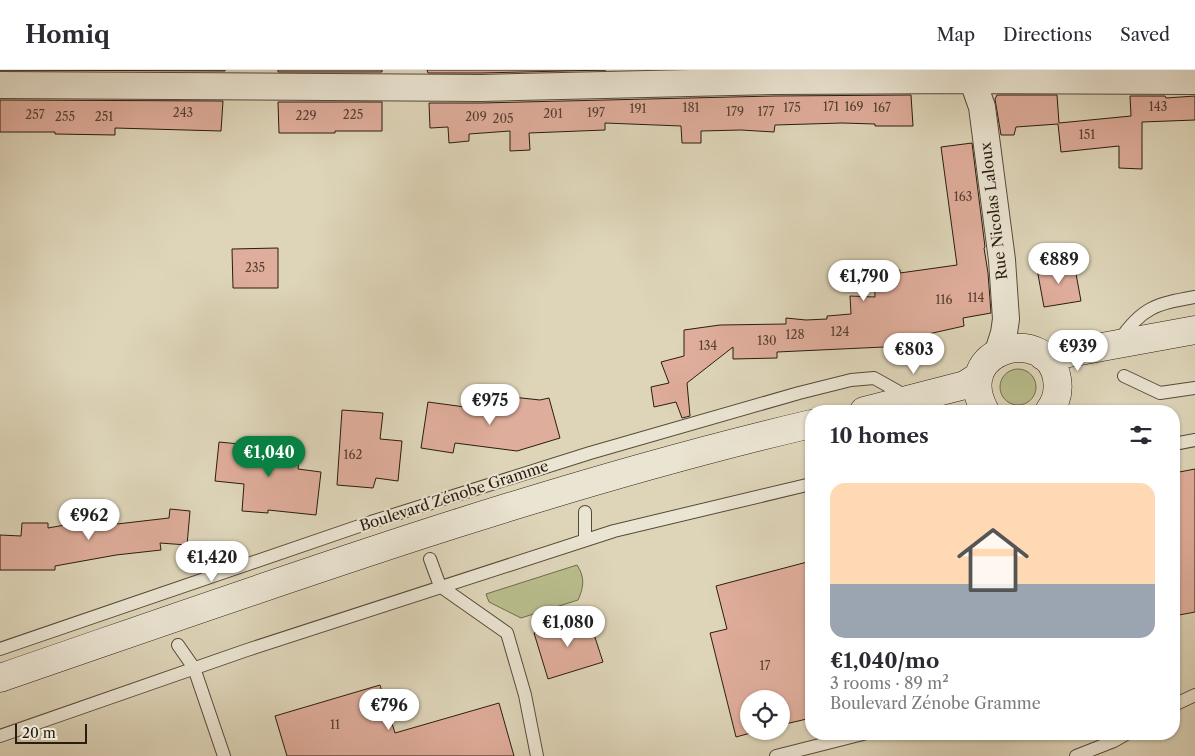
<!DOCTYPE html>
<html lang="en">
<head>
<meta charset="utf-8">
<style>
  body { margin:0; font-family:"Libre Caslon Text",serif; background:#f7f7f7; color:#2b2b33; height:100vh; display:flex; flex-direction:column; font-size:19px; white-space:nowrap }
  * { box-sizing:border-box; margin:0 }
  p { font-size:16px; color:#7c7c81 }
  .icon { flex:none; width:28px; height:28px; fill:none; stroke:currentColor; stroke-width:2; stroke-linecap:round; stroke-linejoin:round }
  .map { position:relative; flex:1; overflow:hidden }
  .sheet { position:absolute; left:805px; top:335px; width:375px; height:335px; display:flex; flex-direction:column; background:#fff; border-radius:20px; box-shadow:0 1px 4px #0004 }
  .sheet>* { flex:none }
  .controls { position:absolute; left:740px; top:620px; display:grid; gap:10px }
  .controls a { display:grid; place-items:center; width:50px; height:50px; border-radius:50%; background:#fff; box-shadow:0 1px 4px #0004; font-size:25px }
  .scale { position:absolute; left:15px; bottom:12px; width:72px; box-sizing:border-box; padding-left:5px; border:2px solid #2a1c0f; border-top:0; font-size:14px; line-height:18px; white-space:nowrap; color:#2a1c0f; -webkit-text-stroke:4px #eae4d2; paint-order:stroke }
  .price { position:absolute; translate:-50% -42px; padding:0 11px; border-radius:18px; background:#fff; color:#222; font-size:16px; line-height:32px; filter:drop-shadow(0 1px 2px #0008) }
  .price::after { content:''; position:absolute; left:50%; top:30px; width:15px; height:11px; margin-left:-8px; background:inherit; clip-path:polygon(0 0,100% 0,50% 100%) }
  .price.selected { background:#0b8043; color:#fff }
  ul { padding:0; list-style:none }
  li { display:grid; align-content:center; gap:10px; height:265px; padding:0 25px }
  li span { display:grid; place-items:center; height:155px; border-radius:15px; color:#555 }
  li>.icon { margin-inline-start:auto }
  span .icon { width:90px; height:90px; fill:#fffc; stroke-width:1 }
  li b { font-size:21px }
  h2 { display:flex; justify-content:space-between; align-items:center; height:60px; padding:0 25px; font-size:21px }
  header { display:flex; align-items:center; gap:30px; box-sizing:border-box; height:70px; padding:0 25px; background:#fff; border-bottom:1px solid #e1e1e2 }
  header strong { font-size:24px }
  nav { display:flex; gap:28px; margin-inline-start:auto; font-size:18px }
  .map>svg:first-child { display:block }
</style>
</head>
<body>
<header>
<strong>Homiq</strong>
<nav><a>Map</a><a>Directions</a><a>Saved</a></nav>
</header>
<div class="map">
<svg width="1195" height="686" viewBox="0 0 1195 686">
  <rect width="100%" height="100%" fill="#ded5b9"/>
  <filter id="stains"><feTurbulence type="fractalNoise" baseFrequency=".004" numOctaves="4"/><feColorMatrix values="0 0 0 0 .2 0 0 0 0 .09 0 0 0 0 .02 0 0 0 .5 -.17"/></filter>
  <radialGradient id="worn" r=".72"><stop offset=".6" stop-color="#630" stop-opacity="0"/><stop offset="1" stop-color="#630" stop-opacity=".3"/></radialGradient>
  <!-- green -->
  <path fill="#b8bc8b" stroke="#716c4d" d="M1000 317a18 18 0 1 1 36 0a18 18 0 1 1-36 0Z
    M577 495C585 507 584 517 578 530L521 548 489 532 486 524Z"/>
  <!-- building -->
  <path fill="#dfad9b" stroke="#2a1c0f" d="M0 0H225V1Z
    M278 0H382V2H278Z
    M427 0H606L481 3H428Z
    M911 25 913 56H875V54L842 53 775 55 774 62 741 60 701 61V73H682L681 56 605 53V60L529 63 530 80 510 81V61L469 64V71L449 73 448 57 430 58 429 33H481L774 26Z
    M997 25H1057L1059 53 1131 46 1130 26H1165L1166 28 1195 26V50L1142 52V99L1119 98V76L1061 82 1058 54 1016 57 1014 65H1001L995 29Z
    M0 30 223 31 221 61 115 58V65L55 64V62H0Z
    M278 32H382V61H335V63H279Z
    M972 73 985 177 984 178 988 203 991 243 963 248 964 256 906 269 884 277 777 282V288L733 289V277L687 313 690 346 682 348 676 332 654 337 651 317 669 313 661 292 684 286V260L720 255 786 254V248L806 250 827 249V246L851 244 850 226 875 227 874 202 900 200V203L957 195 941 77Z
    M278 178V218H233L232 179Z
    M1074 193 1081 231 1044 237 1037 199Z
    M503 326 540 330 549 328 560 368 517 381 455 373 453 383 421 378 428 332 502 342Z
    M342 340 383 343 380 369 402 371 398 411 376 408 373 418 337 415Z
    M219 372 300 380 298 399 321 402 316 445 268 440V443L242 441 244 414 215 411Z
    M1195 399V542L1174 546V403Z
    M170 439 190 441 187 475 160 473 161 480 116 485 55 496V500H0V465L21 466 22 453H48V458L115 446 117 454 169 448Z
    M811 491V648L781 655V629H749V661H758L736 667 710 563 727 559 716 516Z
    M588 546 603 592 548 609 534 563Z
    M380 615 395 663 499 633 514 686H287L275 646Z"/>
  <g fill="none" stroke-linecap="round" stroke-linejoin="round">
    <defs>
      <path id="lane" d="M1119 271C1142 237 1156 234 1195 227
        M1124 306 1160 323 1195 318
        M1174 374 1195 370
        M585 470V442
        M430 489 440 516 507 563 525 625 537 686
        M178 575 194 598 224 686
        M0 579 371 452 590 383 799 323 851 310 874 308 908 327
        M1174 635 1195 625
        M0 666 247 580 614 461 811 414
        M776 686 863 664
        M1076 686 1114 671 1126 664"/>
      <path id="street" d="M969 0 982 37 1002 190 1006 249 1004 263 998 282
        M0 15 481 18 774 11 972 10 1195 11"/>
      <path id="secondary" d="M1043 286 1058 285 1195 260
        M864 341 965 315 979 306
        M985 341C950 277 1049 254 1057 309 1059 321 1057 331 1049 341
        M0 608C268 516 535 419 811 354"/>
    </defs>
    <!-- lane casing -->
    <use href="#lane" stroke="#574a3a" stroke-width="14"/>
    <!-- street casing -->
    <use href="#street" stroke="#574a3a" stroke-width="28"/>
    <!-- secondary casing -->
    <use href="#secondary" stroke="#2a1c0f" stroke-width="29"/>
    <!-- lane -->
    <use href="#lane" stroke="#eae4d2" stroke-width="12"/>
    <!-- street -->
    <use href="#street" stroke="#eae4d2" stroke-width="26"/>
    <!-- secondary -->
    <use href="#secondary" stroke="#eae4d2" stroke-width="28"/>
  </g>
  <g text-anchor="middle" stroke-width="4" stroke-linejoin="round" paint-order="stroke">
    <!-- number labels -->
    <g font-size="12" fill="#574032">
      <text x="831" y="41">171</text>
      <text x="854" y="41">169</text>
      <text x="1158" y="41">143</text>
      <text x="691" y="42">181</text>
      <text x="792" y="42">175</text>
      <text x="882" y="42">167</text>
      <text x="638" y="43">191</text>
      <text x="735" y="46">179</text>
      <text x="766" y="46">177</text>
      <text x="183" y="47">243</text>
      <text x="596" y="47">197</text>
      <text x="553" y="48">201</text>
      <text x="35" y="49">257</text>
      <text x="353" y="49">225</text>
      <text x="306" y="50">229</text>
      <text x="65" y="51">255</text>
      <text x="104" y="51">251</text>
      <text x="476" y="51">209</text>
      <text x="503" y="53">205</text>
      <text x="1087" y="69">151</text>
      <text x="963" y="131">163</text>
      <text x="255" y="202">235</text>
      <text x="976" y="232">114</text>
      <text x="944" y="234">116</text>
      <text x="840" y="266">124</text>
      <text x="795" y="269">128</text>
      <text x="767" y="275">130</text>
      <text x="708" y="280">134</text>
      <text x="353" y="389">162</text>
      <text x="765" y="600">17</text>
      <text x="335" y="659">11</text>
    </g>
    <!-- street labels -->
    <g font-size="15" fill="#2a1c0f" stroke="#eae4d2">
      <text transform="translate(994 141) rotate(-97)" y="5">Rue Nicolas Laloux</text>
      <text transform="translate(454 426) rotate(-18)" y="5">Boulevard Zénobe Gramme</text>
    </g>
  </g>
  <rect width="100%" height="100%" filter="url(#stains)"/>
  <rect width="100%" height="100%" fill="url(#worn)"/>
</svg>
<div class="controls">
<a><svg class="icon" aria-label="locate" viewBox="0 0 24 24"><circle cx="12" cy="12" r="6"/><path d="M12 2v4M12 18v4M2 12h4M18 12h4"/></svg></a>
</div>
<div class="scale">20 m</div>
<b class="price" style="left:1059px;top:215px">€889</b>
<b class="price" style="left:864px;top:232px">€1,790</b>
<b class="price" style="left:1078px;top:302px">€939</b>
<b class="price" style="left:914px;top:305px">€803</b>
<b class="price" style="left:490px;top:356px">€975</b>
<b class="price selected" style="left:269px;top:408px">€1,040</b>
<b class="price" style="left:89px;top:471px">€962</b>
<b class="price" style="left:212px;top:513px">€1,420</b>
<b class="price" style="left:568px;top:578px">€1,080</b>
<b class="price" style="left:389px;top:661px">€796</b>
<section class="sheet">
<h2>10 homes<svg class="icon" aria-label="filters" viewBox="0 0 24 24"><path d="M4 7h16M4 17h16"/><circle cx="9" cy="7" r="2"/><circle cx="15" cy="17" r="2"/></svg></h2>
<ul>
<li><span style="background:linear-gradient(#ffd9b3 65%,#9aa5b1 0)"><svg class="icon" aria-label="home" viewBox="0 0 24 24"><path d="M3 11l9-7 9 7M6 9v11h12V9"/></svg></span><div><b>€1,040/mo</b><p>3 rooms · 89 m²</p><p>Boulevard Zénobe Gramme</p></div></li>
</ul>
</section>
</div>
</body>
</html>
